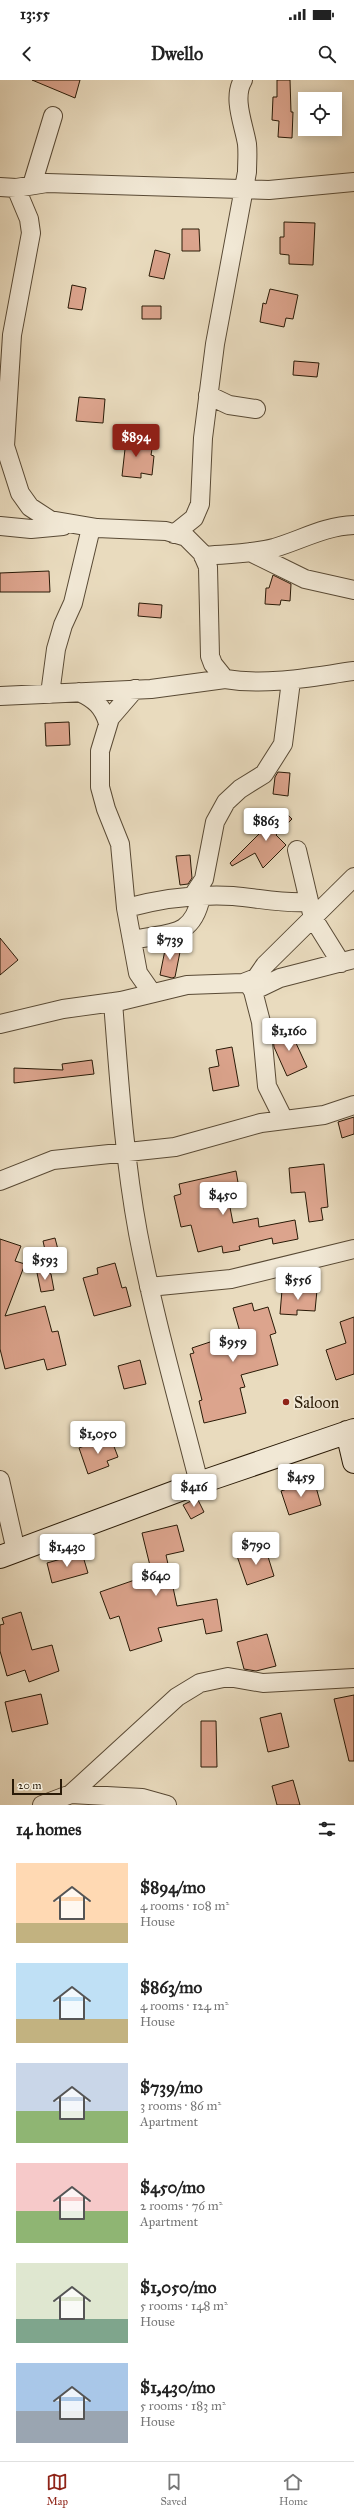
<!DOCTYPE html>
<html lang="en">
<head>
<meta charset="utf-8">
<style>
  body { margin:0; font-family:"IM FELL Great Primer",serif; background:#f6f6f6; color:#222; height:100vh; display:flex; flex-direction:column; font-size:15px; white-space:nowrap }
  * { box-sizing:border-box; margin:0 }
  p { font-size:13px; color:#767676 }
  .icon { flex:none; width:22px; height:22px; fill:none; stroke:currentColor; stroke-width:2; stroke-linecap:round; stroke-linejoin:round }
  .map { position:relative; height:1725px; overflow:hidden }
  .details { display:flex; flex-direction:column; background:#fff; flex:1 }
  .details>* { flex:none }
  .tools { position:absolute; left:298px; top:12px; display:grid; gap:8px }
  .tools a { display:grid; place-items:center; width:44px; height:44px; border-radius:0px; background:#fff; box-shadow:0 2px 10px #0003; font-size:20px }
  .scale { position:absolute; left:12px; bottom:10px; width:50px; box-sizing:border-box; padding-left:4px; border:2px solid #291a07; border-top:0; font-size:11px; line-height:14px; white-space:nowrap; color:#291a07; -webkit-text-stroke:3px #f1e8d5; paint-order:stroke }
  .price { position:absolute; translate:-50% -34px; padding:0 9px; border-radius:4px; background:#fff; color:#222; font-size:13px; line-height:26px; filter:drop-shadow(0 1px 2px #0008) }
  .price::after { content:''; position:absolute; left:50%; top:24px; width:12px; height:9px; margin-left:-6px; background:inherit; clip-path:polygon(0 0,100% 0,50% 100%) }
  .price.active { background:#8f2418; color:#fff }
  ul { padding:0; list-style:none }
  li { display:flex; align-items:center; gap:12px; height:100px; padding:0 16px }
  li span { display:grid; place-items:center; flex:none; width:112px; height:80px; border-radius:0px; color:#555 }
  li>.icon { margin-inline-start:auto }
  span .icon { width:48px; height:48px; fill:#fffc; stroke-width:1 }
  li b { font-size:17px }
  h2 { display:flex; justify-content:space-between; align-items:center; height:48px; padding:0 16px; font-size:17px }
  .status { display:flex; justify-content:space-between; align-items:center; height:28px; padding:0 20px; background:#fff; direction:ltr }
  .status svg { height:11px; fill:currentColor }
  header { display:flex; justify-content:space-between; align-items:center; height:52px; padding:0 16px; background:#fff; font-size:18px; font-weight:700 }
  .menu { display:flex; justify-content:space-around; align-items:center; height:56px; border-top:1px solid #e0e0e0; background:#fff; font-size:11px; color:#767676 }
  .menu a { display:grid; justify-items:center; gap:2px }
  .menu .active { color:#8f2418 }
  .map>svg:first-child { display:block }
</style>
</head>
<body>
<div class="status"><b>13:55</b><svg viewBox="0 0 49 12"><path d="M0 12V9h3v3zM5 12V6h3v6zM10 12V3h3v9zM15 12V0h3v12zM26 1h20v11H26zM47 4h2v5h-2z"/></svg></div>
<header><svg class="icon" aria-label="back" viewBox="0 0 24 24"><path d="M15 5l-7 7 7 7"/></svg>Dwello<svg class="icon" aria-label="search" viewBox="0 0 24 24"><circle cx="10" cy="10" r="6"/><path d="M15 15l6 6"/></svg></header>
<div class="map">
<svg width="354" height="1725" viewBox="0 0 354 1725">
  <rect width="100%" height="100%" fill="#e9dbbe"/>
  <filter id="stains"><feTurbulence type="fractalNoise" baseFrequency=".005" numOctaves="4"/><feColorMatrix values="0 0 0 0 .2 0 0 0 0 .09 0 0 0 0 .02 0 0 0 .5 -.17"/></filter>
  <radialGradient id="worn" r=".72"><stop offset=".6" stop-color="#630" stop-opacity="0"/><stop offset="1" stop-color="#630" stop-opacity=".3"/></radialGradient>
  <!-- building -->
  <path fill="#dca48d" stroke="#291a07" d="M32 0H80L75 18Z
    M277 0H290L291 32H293L292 58 278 57 279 41 272 40 273 17H277Z
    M284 142 315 143 313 185 289 184V175L280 174V157H284Z
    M182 149H199L200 171H182Z
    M155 170 170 174 164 199 149 196Z
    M72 205 86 208 82 230 68 228Z
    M270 209 298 215 293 239 286 238 284 247 260 242 263 223 266 224Z
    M142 226H161V239H142Z
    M294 281 319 283 317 297 293 295Z
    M79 317 105 319 103 343 76 341Z
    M121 355 139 357 138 365 152 369 151 375 154 376 152 395 141 393V398L122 396 125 369H120Z
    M49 491 50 512H0V493Z
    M273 495 291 504 290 521 281 520 280 525 265 524 266 508H269Z
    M139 523 162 525 161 538 138 536Z
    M69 642 70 665 46 666 45 643Z
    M278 692 290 693 288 716 273 714 275 697Z
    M283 730 292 739 276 755 286 765 263 788 255 773 232 786 230 783Z
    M190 775 192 798 188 804 180 805 176 776Z
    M0 858 18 880 0 895Z
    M169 864 181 867 175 897 172 898 160 895 166 865Z
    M289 948 307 987 287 996 274 967 273 956Z
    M232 967 239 1006 213 1011 209 988 219 986 216 970Z
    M92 980 94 994 14 1003V988L63 990 62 984Z
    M354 1037V1054L342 1058 338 1042Z
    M324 1084 328 1127 321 1128 323 1140 309 1142 305 1112 291 1113 289 1088Z
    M236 1091 240 1114 228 1117 233 1143 258 1138 259 1147 295 1140 298 1159 273 1164 272 1158 239 1166 240 1170 223 1173 222 1166 198 1172 191 1145 181 1147 174 1116 181 1114 179 1104Z
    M55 1158 62 1185 49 1188 43 1161Z
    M0 1159 21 1166 15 1181 25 1184 5 1236 45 1226 52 1252 58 1251 66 1285 47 1290 44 1279 5 1289 0 1269Z
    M115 1183 122 1208 126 1207 131 1226 94 1236 83 1198 98 1194 97 1188Z
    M36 1188 51 1194 54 1210 41 1212Z
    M285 1208 317 1210 315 1231 297 1230V1235L280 1234 282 1210H285Z
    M252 1223 254 1231 268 1227 276 1253 270 1255 278 1285 241 1295 245 1307 240 1308 246 1333 204 1343 199 1321 202 1320 190 1274 194 1273 192 1268 240 1252 233 1228Z
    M354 1237V1294L336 1300 326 1270 346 1263 340 1242Z
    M140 1280 146 1304 124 1309 118 1286Z
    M110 1356 118 1377 107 1381 109 1386 88 1394 79 1368Z
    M314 1400 321 1425 289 1435 281 1411Z
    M197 1418 204 1432 191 1439 183 1425Z
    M177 1445 184 1471 166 1475 177 1526 217 1519 222 1551 206 1554 203 1539 158 1548 162 1561 130 1571 119 1536 110 1539 100 1512 152 1494 142 1453Z
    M265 1467 274 1496 247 1505 237 1476Z
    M82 1473 88 1493 52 1503 47 1483Z
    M21 1532 32 1570 52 1565 59 1591 29 1602 25 1590 7 1596 0 1571V1545L4 1544 2 1538Z
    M267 1554 276 1586 256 1591 244 1589 237 1562Z
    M41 1614 48 1644 12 1652 5 1622Z
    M354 1615V1681H349L334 1619Z
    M281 1633 289 1667 268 1672 260 1638Z
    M201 1641H216L217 1687H201Z
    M293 1700 300 1725H277L272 1706Z"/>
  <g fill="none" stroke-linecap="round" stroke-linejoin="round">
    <defs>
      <path id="street" d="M32 105 53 36
        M0 107 16 108 47 103 269 110 354 102
        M16 108 29 139 31 153 12 255 5 366 20 413 30 427 50 440 97 448 166 451 186 457 202 473 208 487 210 576 213 584 225 599C269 606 310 597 354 591
        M208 315 229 325 256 329
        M0 446 31 449 63 446
        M174 454 194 438 200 424 203 358 215 264 247 92C247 83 248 74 247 64 244 45 232 18 243 0
        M250 472 305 499 354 510
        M203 476C226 474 251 474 274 468 301 460 325 446 354 445
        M135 609 110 638 100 671V707L106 729 120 764 126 828 138 893 152 913
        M79 612C95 619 103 627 108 643
        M50 614 56 569 63 545 73 523 91 448
        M0 616 151 609 225 599
        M297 770 313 838 341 883
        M192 817 204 799 215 742 226 722 240 709 264 694 283 664 291 601
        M126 828C160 819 197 814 233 816 259 818 282 824 309 822
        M133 860C169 852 192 859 201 817
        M247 902 253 911 261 942 267 1006 284 1040
        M253 911 280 898 354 879
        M113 922C119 999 124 1077 138 1153 154 1237 178 1320 199 1403
        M0 944 63 929 121 921 187 905 243 903 256 898 265 885 354 797
        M0 1101 53 1080 175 1067 261 1043 324 1035 354 1025
        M149 1207 231 1199 354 1169
        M0 1400 16 1471
        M71 1714 142 1718 167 1725
        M42 1725 71 1714 177 1617 200 1603 228 1597 263 1603 354 1598"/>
      <path id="secondary" d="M347 1352 354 1382
        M0 1477 199 1403 354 1350"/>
    </defs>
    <!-- street casing -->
    <use href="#street" stroke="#594a35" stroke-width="20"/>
    <!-- secondary casing -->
    <use href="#secondary" stroke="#291a07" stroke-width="24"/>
    <!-- street -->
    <use href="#street" stroke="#f1e8d5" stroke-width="18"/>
    <!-- secondary -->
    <use href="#secondary" stroke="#f1e8d5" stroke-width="22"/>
  </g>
  <!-- markers -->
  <circle fill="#8f2418" stroke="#f1e8d5" stroke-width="1.5" cx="286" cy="1322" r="4"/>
  <g text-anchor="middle" stroke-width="3.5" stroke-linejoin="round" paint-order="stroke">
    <!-- poi labels -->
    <g font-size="16" fill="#291a07" stroke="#f1e8d5" text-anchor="start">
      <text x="294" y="1328">Saloon</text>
    </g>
  </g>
  <rect width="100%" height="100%" filter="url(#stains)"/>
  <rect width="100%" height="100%" fill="url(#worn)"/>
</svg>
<div class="tools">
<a><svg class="icon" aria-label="locate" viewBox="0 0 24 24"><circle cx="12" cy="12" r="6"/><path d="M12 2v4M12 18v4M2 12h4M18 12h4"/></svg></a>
</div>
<div class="scale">20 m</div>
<b class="price active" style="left:136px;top:378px">$894</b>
<b class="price" style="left:266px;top:762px">$863</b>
<b class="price" style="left:170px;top:881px">$739</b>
<b class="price" style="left:289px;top:972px">$1,160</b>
<b class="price" style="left:223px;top:1136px">$450</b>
<b class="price" style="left:45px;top:1201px">$593</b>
<b class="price" style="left:298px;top:1221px">$556</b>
<b class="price" style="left:233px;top:1283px">$959</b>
<b class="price" style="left:98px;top:1375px">$1,050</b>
<b class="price" style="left:301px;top:1418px">$459</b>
<b class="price" style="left:194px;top:1428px">$416</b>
<b class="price" style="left:256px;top:1486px">$790</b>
<b class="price" style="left:67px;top:1488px">$1,430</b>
<b class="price" style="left:156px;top:1517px">$640</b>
</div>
<section class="details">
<h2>14 homes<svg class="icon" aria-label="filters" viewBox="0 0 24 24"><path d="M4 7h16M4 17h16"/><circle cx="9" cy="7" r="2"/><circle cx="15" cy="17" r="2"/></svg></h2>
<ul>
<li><span style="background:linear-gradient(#ffd9b3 75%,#c2b280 0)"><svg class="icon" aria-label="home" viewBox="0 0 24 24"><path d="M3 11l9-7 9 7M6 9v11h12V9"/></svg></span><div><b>$894/mo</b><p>4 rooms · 108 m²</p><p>House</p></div></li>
<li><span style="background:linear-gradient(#bfe0f5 70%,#c2b280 0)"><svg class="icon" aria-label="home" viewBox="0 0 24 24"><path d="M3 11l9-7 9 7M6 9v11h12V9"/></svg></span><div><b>$863/mo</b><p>4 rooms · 124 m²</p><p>House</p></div></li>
<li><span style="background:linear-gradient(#c9d6e8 60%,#8fb573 0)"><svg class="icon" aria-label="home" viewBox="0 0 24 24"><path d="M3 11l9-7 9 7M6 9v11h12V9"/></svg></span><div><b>$739/mo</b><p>3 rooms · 86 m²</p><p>Apartment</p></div></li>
<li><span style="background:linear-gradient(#f6c9c9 60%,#8fb573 0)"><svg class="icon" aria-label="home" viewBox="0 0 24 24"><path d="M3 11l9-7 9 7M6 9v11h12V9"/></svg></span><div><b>$450/mo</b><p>2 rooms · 76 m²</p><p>Apartment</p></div></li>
<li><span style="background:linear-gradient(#dfe7d0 70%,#7fa58c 0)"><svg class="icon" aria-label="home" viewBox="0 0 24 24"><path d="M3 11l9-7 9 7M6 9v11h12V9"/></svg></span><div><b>$1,050/mo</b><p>5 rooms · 148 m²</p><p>House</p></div></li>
<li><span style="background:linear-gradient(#a9c7e8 60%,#9aa5b1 0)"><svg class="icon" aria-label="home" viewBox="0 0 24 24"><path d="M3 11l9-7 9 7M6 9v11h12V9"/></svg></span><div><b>$1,430/mo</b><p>5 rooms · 183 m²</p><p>House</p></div></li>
</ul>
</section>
<nav class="menu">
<a class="active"><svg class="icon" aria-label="map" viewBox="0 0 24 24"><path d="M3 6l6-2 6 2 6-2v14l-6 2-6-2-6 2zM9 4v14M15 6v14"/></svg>Map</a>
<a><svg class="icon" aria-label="saved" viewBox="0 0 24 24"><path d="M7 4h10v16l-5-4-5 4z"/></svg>Saved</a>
<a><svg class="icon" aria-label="home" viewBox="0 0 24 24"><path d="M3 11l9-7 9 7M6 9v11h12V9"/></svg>Home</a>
</nav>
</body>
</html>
